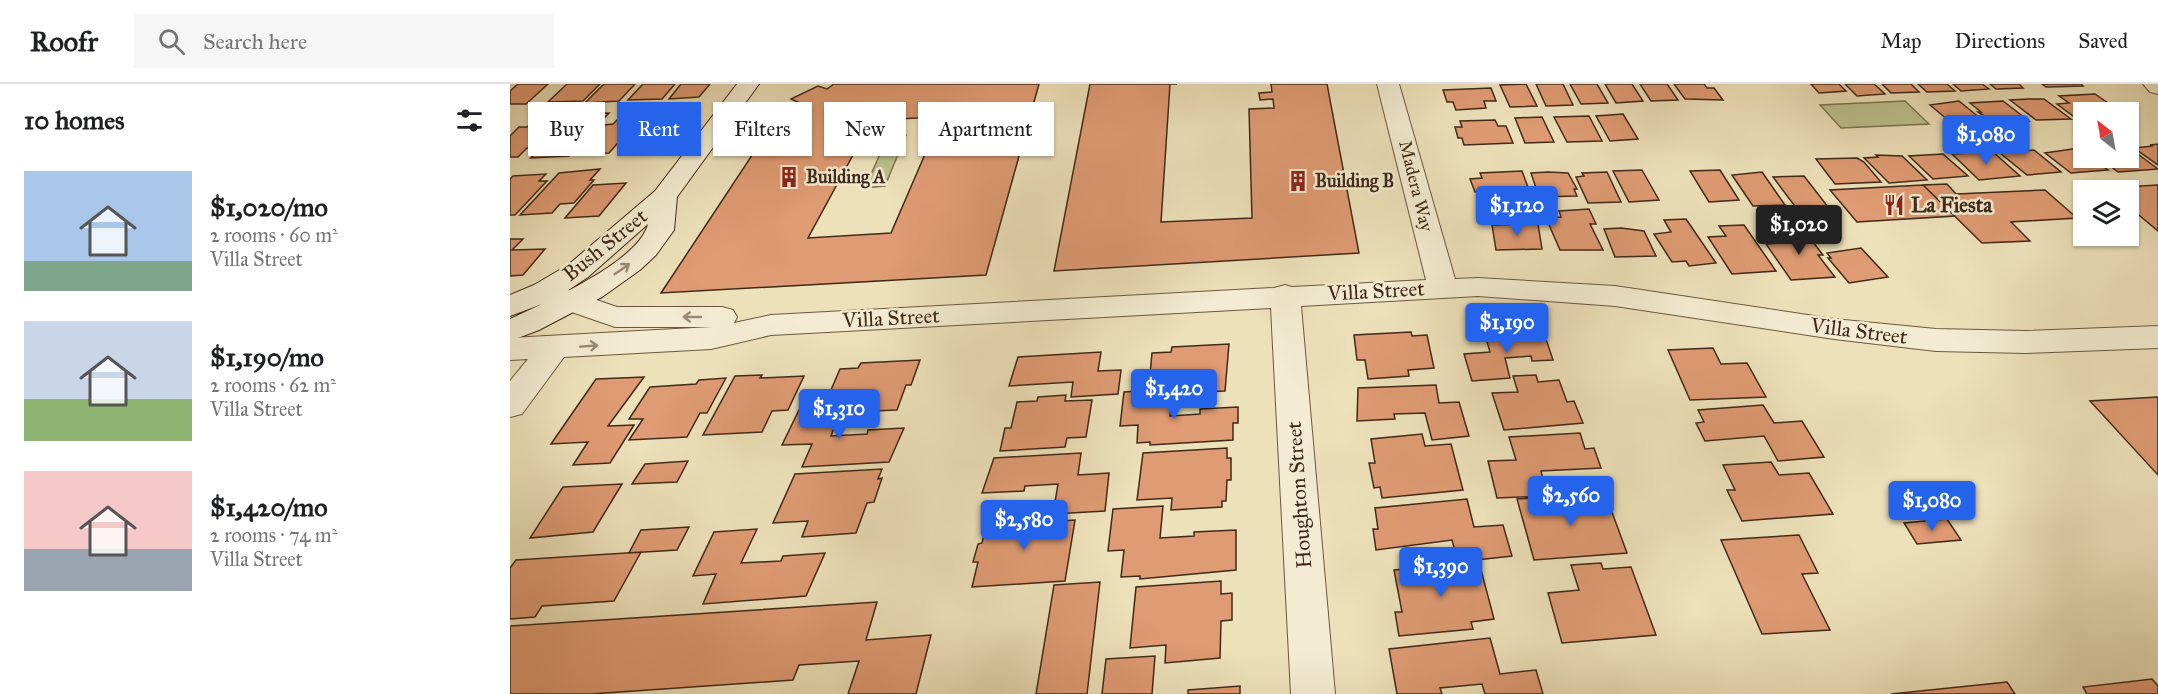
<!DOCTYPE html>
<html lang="en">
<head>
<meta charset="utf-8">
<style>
  body { margin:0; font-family:"IM FELL Great Primer",serif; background:#f6f6f6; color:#202124; height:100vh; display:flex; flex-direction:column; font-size:22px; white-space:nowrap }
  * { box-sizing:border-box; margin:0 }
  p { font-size:20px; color:#757577 }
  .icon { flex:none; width:33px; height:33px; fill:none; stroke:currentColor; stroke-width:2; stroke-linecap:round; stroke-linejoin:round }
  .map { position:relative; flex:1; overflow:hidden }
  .sheet { display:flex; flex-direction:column; background:#fff; width:510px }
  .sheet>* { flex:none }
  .guide { position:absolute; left:18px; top:18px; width:570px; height:54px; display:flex; gap:12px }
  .needle { width:39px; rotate:329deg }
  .buttons { position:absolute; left:1563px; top:18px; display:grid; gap:12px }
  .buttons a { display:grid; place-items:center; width:66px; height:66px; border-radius:0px; background:#fff; box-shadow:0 2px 4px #0004; font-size:30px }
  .price { position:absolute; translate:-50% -51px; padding:0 14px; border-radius:6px; background:#2563eb; color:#fff; font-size:20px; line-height:39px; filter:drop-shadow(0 2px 3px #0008) }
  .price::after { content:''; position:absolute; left:50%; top:36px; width:18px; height:14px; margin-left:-9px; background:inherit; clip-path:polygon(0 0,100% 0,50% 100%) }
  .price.active { background:#222; color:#fff }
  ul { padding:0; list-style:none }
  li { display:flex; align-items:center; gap:18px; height:150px; padding:0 24px }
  li span { display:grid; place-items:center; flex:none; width:168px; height:120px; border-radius:0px; color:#555 }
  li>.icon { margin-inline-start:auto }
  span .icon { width:72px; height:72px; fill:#fffc; stroke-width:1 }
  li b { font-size:26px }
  h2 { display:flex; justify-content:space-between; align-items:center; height:72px; padding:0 24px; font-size:26px }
  .pill { padding:0 21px; border-radius:0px; background:#fff; box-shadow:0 2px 4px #0004; font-size:21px; line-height:54px }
  .pill.active { background:#2563eb; color:#fff }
  header { display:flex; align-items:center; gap:36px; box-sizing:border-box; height:84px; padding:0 30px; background:#fff; border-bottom:2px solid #e0e0e0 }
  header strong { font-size:28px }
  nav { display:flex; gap:33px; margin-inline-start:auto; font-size:21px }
  .search { width:420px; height:54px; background:#f6f6f6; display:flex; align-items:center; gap:15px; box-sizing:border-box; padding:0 21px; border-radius:0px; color:#757577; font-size:22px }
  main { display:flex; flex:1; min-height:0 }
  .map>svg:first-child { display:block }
</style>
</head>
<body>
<header>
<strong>Roofr</strong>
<div class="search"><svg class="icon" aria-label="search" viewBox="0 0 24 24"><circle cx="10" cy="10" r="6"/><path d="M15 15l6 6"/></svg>Search here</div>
<nav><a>Map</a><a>Directions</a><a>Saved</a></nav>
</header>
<main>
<section class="sheet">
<h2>10 homes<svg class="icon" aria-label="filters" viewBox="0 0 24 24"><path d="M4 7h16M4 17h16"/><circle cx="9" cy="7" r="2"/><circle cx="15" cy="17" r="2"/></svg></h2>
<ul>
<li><span style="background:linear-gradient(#a9c7e8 75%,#7fa58c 0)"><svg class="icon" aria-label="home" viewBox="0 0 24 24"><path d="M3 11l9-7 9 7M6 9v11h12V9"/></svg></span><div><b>$1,020/mo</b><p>2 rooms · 60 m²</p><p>Villa Street</p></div></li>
<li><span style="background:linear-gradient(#c9d6e8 65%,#8fb573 0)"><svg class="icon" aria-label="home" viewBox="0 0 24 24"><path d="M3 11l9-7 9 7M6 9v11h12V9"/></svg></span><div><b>$1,190/mo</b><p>2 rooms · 62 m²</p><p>Villa Street</p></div></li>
<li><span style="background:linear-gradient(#f6c9c9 65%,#9aa5b1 0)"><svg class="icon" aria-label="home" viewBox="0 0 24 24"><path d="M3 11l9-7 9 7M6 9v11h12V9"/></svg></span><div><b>$1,420/mo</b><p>2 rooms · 74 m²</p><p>Villa Street</p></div></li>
</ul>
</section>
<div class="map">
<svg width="1648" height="610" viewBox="0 0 1648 610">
  <rect width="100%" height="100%" fill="#ede1ba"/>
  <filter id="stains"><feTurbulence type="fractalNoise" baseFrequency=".00333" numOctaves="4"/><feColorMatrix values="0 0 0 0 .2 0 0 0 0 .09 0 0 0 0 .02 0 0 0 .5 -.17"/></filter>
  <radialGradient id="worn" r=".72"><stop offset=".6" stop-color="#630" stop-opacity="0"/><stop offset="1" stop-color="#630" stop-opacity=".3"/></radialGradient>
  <!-- green -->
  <path fill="#bcc28d" stroke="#7e7652" stroke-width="1.5" d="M1395 17 1419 40 1331 44 1310 21Z
    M396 51 375 102 355 104 378 52Z"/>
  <!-- building -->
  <path fill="#df9b73" stroke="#402918" stroke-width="1.5" fill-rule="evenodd" d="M8 0H38L16 20H0V7Z
    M57 0H90L73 17 38 18Z
    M94 0H125L109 17 75 19Z
    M133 0H165L152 15 118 16Z
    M171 0H200L189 13 159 15Z
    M324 0H529L476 191 151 209 270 29 290 19 281 15 308 2 317 5ZM431 33 381 149 298 154 362 36Z
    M580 0H667H660L651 138 742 134 739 25 764 24 763 15 750 16 749 9 762 8 761 0H817L849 169 544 187Z
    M1016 0 1027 22 1000 23 990 1Z
    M1026 0H1053L1063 21 1036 22Z
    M1060 0H1087L1098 19 1071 20Z
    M1095 0H1122L1133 17 1106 19Z
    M1130 0H1157L1168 16 1141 17Z
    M1164 0H1194L1197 4H1204L1213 16 1175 15Z
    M1301 0H1329L1336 7 1309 9Z
    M1335 0H1364L1375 10 1347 12Z
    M1372 0H1401L1409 8 1381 9Z
    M1408 0H1437L1445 7 1417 8Z
    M1443 0H1472L1479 5 1451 7Z
    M1480 0H1509L1513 4 1486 5Z
    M1532 0H1571L1573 2 1536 3Z
    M981 4 986 17H974L976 24 946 26 943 18H937L933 6Z
    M1585 10 1611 28H1574V35H1567L1547 20 1559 19 1549 12Z
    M1518 15H1534L1561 35 1526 36 1500 16Z
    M1449 17 1476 39 1444 41 1420 21Z
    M1493 17 1519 37 1485 39 1468 28H1471L1460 19Z
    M99 29 59 72 21 74 58 37 65 36 71 30Z
    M173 29 151 55 122 57 145 30Z
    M1113 30 1128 55 1100 57 1086 32Z
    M132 32 125 39H132L113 60H107L99 69 67 70 94 41 103 40 110 33Z
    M1079 32 1092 57 1057 58 1044 33Z
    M1032 33 1044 58 1015 59 1005 34Z
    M45 36 39 42H46L24 64H17L8 73H0V52L9 43H17L24 37Z
    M985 36 988 42H996L1003 59 954 61 952 54H948L945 43H952L950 37Z
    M1648 60V81L1624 64 1643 62 1640 61Z
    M1618 63 1648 85 1608 88 1590 74H1618Z
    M1569 64 1574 68V74H1585L1588 75 1584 76 1598 86 1561 89 1535 69Z
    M1524 66 1551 88 1517 91 1490 69Z
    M1483 68 1510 92 1469 96 1442 70Z
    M1433 70 1458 92 1423 95 1399 72Z
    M1366 71 1392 72 1417 96 1379 99 1354 74 1368 73Z
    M1347 74 1354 78 1371 98 1325 100 1306 75Z
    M90 85 80 96H84L64 119 50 120 42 129 10 131 49 89Z
    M1132 86 1149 116 1119 118 1103 87Z
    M1210 86 1229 116 1199 118 1180 87Z
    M1012 87 1019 106 965 108 960 95 972 94 970 89Z
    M1038 88 1058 89 1067 105H1064L1067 112 1029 113 1021 89Z
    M1097 88 1111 118 1078 119 1066 93 1074 92 1072 89Z
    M1252 88 1275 121 1243 122 1222 91Z
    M36 90 29 97H37L5 131H0V95L3 92Z
    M1294 92 1322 128 1290 129 1263 93Z
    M116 99 89 132 55 134 83 101Z
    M1437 100 1446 110 1535 106 1567 134 1501 138 1520 157 1472 159 1413 101Z
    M1413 101 1445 132 1347 138 1320 106Z
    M1648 101V147L1618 122V106H1599L1596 104Z
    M983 111H1006L1013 135H974L968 112Z
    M1079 125 1086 140H1080L1093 166H1050L1036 134 1051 133 1049 127Z
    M1176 135 1206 179 1179 182 1176 177 1162 178 1144 150 1161 148 1154 136Z
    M1028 140 1032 165 986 166 982 141Z
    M1234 141 1266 187 1222 190 1198 153 1216 152 1209 142Z
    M1111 144 1134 147 1146 172 1105 173 1094 145Z
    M1290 147 1296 149 1313 171H1308L1325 193 1281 196 1256 160 1271 159 1263 149Z
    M0 155H13L2 166 35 165 13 191 0 192Z
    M1351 164 1378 193 1339 199 1318 174H1321L1317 169Z
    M1033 246 1043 276 1022 277 1021 272 995 274 1000 294 962 297 954 270 980 268 975 251Z
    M901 248 902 252 917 251 924 284 898 286 899 292 858 295 855 276H847L844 251Z
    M719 260 715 307 666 309 667 299 639 301 642 269 661 268 662 263Z
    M1203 264 1211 280 1237 279 1256 313 1180 316 1158 266Z
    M591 268 588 287 611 286 608 310 561 313 563 298 499 302 508 273Z
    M410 276 401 301H396L387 326 339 328 344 318 315 320 330 285 348 284 351 279Z
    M252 291 250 294 294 292 278 326 262 327 252 348 193 351 225 292Z
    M1026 291 1028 298 1049 296 1057 318 1064 317 1073 339 994 346 982 309 1008 308 1003 292Z
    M134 293 98 342 124 341 100 379 63 381 78 358 41 360 86 295Z
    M216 294 197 329H190L177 353 119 356 133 335H119L140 303 186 300 189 296Z
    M926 301 929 319 949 318 959 352 922 356 915 329 884 330 885 335 847 337 848 304Z
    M662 305 660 332 690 330V325L728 323V339H723V356L640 361V358L627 359 628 341 610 342 614 308Z
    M556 311 555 317 582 316 576 353 557 354 555 363 490 367 495 344H501L507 318 527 317 528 313Z
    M1648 313V391L1580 317Z
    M1253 321 1264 339 1292 337 1314 373 1268 377 1254 352 1195 357 1186 339 1194 338 1188 326Z
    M332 323 321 352 357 350 358 346 394 344 379 378 292 383 302 360 272 361 289 326Z
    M1070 349 1075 365 1084 364 1091 384 1031 387 1037 412 987 414 978 377 1006 376 999 353Z
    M912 350 915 362 941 360 953 406 872 414 870 403 864 404 859 379H865L861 355Z
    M717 364V374H721V396H717L716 417H712V423L661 426 662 414 627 416 633 369Z
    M571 369 568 391 599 389 595 427 543 430 548 400 515 402 514 407 472 409 484 374Z
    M178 377 167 398 122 400 135 380Z
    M1261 378 1269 391 1299 389 1323 430 1232 437 1217 406H1225L1213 381Z
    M372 385 368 395 372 394 364 418 357 419 346 449 292 453 298 437 263 439 285 390Z
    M112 400 83 448 20 454 53 403Z
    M1095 409 1117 469 1024 476 1007 415Z
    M957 415 964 443 993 441 1002 472 948 478 942 456 866 466 863 445H868L865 424Z
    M653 422 650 454 684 452V448L726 446V486L630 495V492L611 493 614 466 598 467 603 425Z
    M536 427 534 438 565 436 555 497 462 503 468 478H463L468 460 472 459 477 437 504 435 506 429Z
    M1437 435 1451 456 1407 460 1394 439Z
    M179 443 167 466 119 469 131 446Z
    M247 445 231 479 271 477 273 472 315 469 296 512 193 520 206 490 183 492 204 448Z
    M1289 451 1308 489 1292 490 1320 546 1252 550 1211 456Z
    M131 468 104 517 32 522 25 533 0 535V484L6 476Z
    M937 477V481L969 478 984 535 961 538 963 545 889 552 885 528H892L884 486 908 484 907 480Z
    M1091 479 1093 485 1121 483 1146 551 1052 559 1038 509 1069 506 1061 481Z
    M711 497V510L722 509V536L711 537 710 574 655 579 656 561 620 564 626 503Z
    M590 498 577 610H526L544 501Z
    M367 518 356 556 421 551 406 610H338L349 577 289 581 283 596 81 610H0V542Z
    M980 554 990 590 1026 586 1033 610H975L972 600 930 604 932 610H887L879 565Z
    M645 572 642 610H592L596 575Z
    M1642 595 1648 602V610H1577L1573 603Z
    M1497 598 1505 610H1381Z
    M730 602V610H678V606Z"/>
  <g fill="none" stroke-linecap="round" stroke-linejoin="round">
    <defs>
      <path id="minor" d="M867 0H889L945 195 968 194 1105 202 1324 235 1426 245 1516 247 1648 242V264L1516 269 1426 267 1324 255 1105 222 968 212 791 222 825 610H781L761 224 261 251 201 265 54 273 12 330 0 333V297L18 275 0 276V254L202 243H105L24 215 19 208 24 201 34 198 107 223H212L223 226 227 233 224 239 261 231 764 204 775 201 782 203 916 196Z"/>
      <path id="tertiary" d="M1633 0H1648V10L1640 8Z"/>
      <path id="secondary" d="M227 0H249L167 113 164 146 146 171 130 186 92 213 29 246 0 257V235L32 220 0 232V211L24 201 58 181 145 107ZM138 140C131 169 76 197 51 211L78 193Z"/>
    </defs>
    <!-- minor casing -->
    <use href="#minor" stroke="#6b5740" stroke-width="2"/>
    <!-- tertiary casing -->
    <use href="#tertiary" stroke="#6b5740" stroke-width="2"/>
    <!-- secondary casing -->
    <use href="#secondary" stroke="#402918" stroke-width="2"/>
    <!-- minor -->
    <use href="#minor" fill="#f3ecd2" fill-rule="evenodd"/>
    <!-- tertiary -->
    <use href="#tertiary" fill="#f3ecd2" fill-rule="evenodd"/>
    <!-- secondary -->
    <use href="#secondary" fill="#f3ecd2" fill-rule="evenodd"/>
  </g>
  <!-- one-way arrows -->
  <defs><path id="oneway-shaft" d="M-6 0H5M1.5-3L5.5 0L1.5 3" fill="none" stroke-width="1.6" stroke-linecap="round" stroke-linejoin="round" transform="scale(1.5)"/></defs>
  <g stroke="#9a8a75">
    <use href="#oneway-shaft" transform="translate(112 185) rotate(-35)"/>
    <use href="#oneway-shaft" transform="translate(182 233) rotate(180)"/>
    <use href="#oneway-shaft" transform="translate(79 262) rotate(-4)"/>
  </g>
  <!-- icons -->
  <defs>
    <symbol id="building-bare" viewBox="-9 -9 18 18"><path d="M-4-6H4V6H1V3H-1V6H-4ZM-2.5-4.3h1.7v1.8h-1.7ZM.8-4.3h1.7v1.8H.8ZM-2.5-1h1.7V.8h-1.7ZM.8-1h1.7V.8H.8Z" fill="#8f2418" stroke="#f3ecd2" stroke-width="2.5" paint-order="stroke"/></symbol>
    <symbol id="restaurant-bare" viewBox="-9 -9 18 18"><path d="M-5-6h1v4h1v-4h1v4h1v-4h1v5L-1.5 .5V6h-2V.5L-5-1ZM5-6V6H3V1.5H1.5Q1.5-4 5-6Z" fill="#8f2418" stroke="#f3ecd2" stroke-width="2.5" paint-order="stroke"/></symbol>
  </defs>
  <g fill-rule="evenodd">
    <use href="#building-bare" x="264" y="78" width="30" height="30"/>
    <use href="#building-bare" x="773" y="82" width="30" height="30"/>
    <use href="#restaurant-bare" x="1369" y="106" width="30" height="30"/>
  </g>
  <g text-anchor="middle" stroke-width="5" stroke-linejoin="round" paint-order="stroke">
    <!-- far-poi labels -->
    <g font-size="18" font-weight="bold" fill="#402918" stroke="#f3ecd2" text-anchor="start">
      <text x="296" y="99">Building A</text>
      <text x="805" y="103">Building B</text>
    </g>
    <!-- far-street labels -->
    <g font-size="18" fill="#402918" stroke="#f3ecd2">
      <text transform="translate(906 102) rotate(76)" y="6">Madera Way</text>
    </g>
    <!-- poi labels -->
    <g font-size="21" font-weight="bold" fill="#402918" stroke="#f3ecd2" text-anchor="start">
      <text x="1401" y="128">La Fiesta</text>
    </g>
    <!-- street labels -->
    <g font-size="21" fill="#402918" stroke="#f3ecd2">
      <text transform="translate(95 161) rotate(-39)" y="7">Bush Street</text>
      <text transform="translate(866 207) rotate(-3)" y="7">Villa Street</text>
      <text transform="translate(381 234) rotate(-3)" y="7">Villa Street</text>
      <text transform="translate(1349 247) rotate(7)" y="7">Villa Street</text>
      <text transform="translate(789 411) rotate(-94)" y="7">Houghton Street</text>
    </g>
  </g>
  <rect width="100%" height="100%" filter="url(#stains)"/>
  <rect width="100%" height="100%" fill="url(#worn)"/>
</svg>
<div class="buttons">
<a><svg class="needle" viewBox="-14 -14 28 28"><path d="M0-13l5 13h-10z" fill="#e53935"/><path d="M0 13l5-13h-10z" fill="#757577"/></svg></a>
<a><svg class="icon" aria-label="layers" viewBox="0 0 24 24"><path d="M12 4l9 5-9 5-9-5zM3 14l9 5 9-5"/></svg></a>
</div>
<b class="price" style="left:1476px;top:82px">$1,080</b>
<b class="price" style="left:1007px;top:153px">$1,120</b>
<b class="price active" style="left:1289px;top:172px">$1,020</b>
<b class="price" style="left:997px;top:270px">$1,190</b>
<b class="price" style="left:664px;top:336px">$1,420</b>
<b class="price" style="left:329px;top:356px">$1,310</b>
<b class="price" style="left:1061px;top:443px">$2,560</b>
<b class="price" style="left:1422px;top:448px">$1,080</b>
<b class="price" style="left:514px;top:467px">$2,580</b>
<b class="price" style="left:931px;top:514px">$1,390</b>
<div class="guide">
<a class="pill">Buy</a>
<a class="pill active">Rent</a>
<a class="pill">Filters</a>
<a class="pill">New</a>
<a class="pill">Apartment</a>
</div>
</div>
</main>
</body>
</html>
